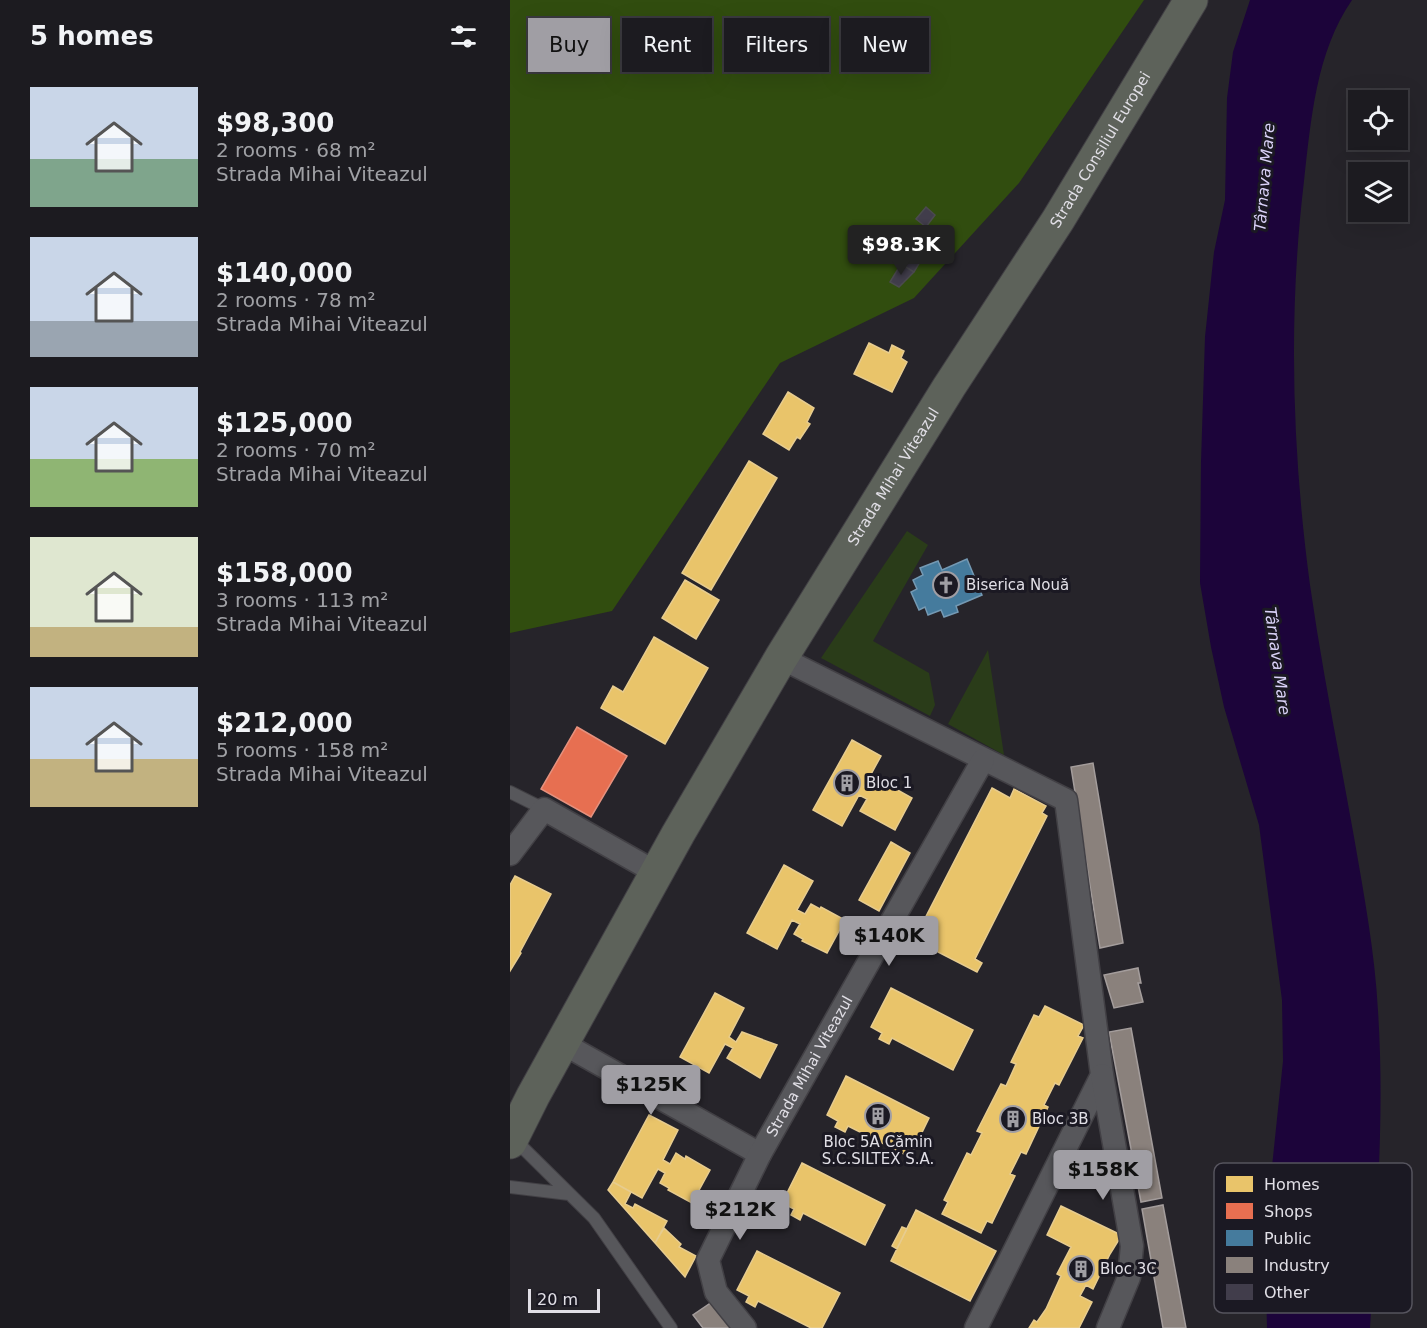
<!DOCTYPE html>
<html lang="en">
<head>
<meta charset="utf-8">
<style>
  body { margin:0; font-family:"DejaVu Sans",sans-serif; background:#252429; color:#f1f3f6; height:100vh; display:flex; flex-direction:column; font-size:22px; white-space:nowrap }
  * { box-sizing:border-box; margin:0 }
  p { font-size:20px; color:#a0a1a5 }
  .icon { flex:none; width:33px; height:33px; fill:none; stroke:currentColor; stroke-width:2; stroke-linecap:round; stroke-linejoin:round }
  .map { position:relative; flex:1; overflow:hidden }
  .details { display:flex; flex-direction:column; background:#1c1b20; width:510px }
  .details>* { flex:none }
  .top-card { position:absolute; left:18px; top:18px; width:570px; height:54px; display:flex; gap:12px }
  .controls { position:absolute; left:838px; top:90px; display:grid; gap:12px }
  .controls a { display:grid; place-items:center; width:60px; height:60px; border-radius:0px; background:#1c1b20; box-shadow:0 6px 24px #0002,0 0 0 2px #3a393e; font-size:30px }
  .scale { position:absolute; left:18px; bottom:15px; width:72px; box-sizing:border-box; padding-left:6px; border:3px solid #e1dfe6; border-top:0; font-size:16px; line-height:21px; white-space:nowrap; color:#e1dfe6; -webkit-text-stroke:4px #1b1923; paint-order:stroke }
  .price { position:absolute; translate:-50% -51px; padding:0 14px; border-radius:6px; background:#a09ea4; color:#111; font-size:20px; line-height:39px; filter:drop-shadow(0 2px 3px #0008) }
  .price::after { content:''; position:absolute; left:50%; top:36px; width:18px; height:14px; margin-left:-9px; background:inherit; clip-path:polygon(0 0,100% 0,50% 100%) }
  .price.on { background:#222; color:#fff }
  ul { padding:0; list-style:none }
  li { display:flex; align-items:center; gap:18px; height:150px; padding:0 30px }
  li span { display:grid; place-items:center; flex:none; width:168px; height:120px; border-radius:0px; color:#555 }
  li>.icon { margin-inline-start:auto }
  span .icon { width:72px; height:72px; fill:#fffc; stroke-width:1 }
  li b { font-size:26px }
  h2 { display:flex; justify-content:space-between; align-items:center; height:72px; padding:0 30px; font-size:26px }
  .tag { padding:0 21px; border-radius:0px; background:#1c1b20; box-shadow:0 6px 24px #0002,0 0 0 2px #3a393e; font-size:21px; line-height:54px }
  .tag.on { background:#a09ea4; color:#111 }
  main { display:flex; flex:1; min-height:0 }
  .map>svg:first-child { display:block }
</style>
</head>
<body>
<main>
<section class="details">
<h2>5 homes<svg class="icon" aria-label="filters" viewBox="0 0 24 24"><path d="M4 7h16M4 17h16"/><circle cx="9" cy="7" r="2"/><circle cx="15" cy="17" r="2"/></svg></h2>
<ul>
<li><span style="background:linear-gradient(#c9d6e8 60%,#7fa58c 0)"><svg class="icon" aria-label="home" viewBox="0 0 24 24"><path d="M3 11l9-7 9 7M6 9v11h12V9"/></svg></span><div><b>$98,300</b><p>2 rooms · 68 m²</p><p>Strada Mihai Viteazul</p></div></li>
<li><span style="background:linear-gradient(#c9d6e8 70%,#9aa5b1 0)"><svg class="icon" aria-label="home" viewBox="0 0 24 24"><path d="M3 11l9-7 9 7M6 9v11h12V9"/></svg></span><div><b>$140,000</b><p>2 rooms · 78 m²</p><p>Strada Mihai Viteazul</p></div></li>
<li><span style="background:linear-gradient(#c9d6e8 60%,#8fb573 0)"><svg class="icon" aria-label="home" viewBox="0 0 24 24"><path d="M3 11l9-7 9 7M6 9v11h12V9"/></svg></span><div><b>$125,000</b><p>2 rooms · 70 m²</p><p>Strada Mihai Viteazul</p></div></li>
<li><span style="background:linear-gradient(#dfe7d0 75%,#c2b280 0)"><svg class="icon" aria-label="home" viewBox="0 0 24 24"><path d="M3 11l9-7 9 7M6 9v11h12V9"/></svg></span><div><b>$158,000</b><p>3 rooms · 113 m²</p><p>Strada Mihai Viteazul</p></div></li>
<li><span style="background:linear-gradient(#c9d6e8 60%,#c2b280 0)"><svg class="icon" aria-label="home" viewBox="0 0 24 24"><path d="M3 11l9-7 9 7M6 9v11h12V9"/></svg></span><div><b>$212,000</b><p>5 rooms · 158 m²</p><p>Strada Mihai Viteazul</p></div></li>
</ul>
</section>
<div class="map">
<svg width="917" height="1328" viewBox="0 0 917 1328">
  <rect width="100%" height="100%" fill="#26242a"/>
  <!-- green -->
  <path fill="#2a3c19" d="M397 531 418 545 363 641 419 673 425 705 420 716 311 658Z
    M478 650 494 755 438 724Z"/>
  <!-- forest -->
  <path fill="#314d0f" d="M0 0H634L509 183 404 298 270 363 102 611 0 633Z"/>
  <!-- water -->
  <path fill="#1c043a" d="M740 0H842C806 52 801 120 794 181 778 315 782 451 800 585 812 669 829 753 844 837 854 895 865 953 868 1011 875 1117 866 1222 860 1328H757L755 1234 773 1061 772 1000 749 825 714 707 701 647 690 583 691 462 695 337 704 252 715 200 717 98 723 52Z"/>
  <!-- homes -->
  <path fill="#e9c46a" stroke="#e7cc8f" stroke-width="1.5" d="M359 343 379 353 382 345 394 351 391 358 397 362 382 392 344 374Z
    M278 392 304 408 297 422 300 424 290 439 287 437 279 450 253 434Z
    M239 461 267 478 201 590 172 573Z
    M175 580 209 600 186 639 152 618Z
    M144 637 198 668 155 744 91 708 103 686 113 692Z
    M342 740 371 756 354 787 361 791 368 779 402 798 385 830 350 811 357 799 349 795 332 826 303 810Z
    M482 788 500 798 504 789 536 806 532 813 537 816 465 959 472 963 467 972 422 949 426 941 409 930Z
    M381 842 400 853 369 911 349 900Z
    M274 865 303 881 287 910 295 914 301 904 310 909 311 907 335 920 317 953 292 941 293 939 284 934 290 924 282 920 267 949 237 933Z
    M5 876 41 894 10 952 11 953 0 971V885Z
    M381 988 463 1030 443 1070 382 1038 379 1044 369 1039 372 1033 361 1027Z
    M205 993 234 1008 219 1037 226 1042 232 1032 267 1045 250 1078 217 1058 223 1048 215 1044 199 1073 170 1057Z
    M535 1006 574 1025 568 1036 573 1038 549 1085 545 1083 534 1105 538 1107 516 1154 511 1152 500 1174 505 1176 482 1223 477 1221 471 1233 432 1214 438 1202 434 1200 457 1153 461 1155 472 1133 467 1131 491 1084 496 1086 506 1064 501 1062 524 1015 529 1017Z
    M336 1076 419 1118 400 1157 338 1126 335 1132 325 1127 328 1121 317 1115Z
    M139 1115 168 1130 153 1160 160 1164 166 1153 175 1159 176 1156 200 1170 182 1203 158 1190 159 1188 150 1183 155 1173 148 1169 132 1198 103 1182Z
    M292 1163 375 1205 355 1245 293 1213 290 1220 281 1215 284 1209 272 1203Z
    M103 1182 121 1192 115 1204 123 1208 125 1204 157 1221 145 1243 98 1190Z
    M551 1206 611 1235 610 1238 600 1254 583 1289 576 1285 570 1296 582 1302 569 1328H519L524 1320 527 1322 536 1309 551 1276 547 1274 561 1247 537 1235Z
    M406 1210 486 1251 460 1301 381 1261Z
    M392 1227 397 1229 387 1249 382 1246Z
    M154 1228 171 1244 169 1247 186 1256 175 1277 145 1243Z
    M247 1251 330 1293 312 1328H301L248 1301 245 1307 236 1302 239 1296 227 1290Z"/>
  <!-- shops -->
  <path fill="#e76f51" stroke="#e5917e" stroke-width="1.5" d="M67 727 117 756 81 817 31 789Z"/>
  <!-- public -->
  <path fill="#457b9d" stroke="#7499b3" stroke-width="1.5" d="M457 559 472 595 446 606 448 612 434 617 431 610 418 615 415 607 409 610 401 592 407 589 403 580 413 575 410 568 428 561 432 570Z"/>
  <!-- industry -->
  <path fill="#8a817c" stroke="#a49d9c" stroke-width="1.5" d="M583 763 613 943 590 948 561 767Z
    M628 968 631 983H628L633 1002 604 1008 594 975Z
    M621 1028 652 1198 631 1202 599 1032Z
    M653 1205 676 1328H653L632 1209Z
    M202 1302 221 1328H193L183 1315Z"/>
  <!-- building -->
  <path fill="#413d4b" stroke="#4b4a4f" stroke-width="1.5" d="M416 207 425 215 416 227 406 219Z
    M413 225 426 235 404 272 391 264Z
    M391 264 404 272 389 287 380 282Z"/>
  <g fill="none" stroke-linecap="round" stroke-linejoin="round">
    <defs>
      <path id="lane" d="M0 792 34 809
        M3 1138 84 1218 161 1328
        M0 1187 59 1194"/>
      <g id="street">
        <path d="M271 658 556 800 592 1075 466 1328"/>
        <path d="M0 854 34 809 147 873"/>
        <path d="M52 1043 250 1154"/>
        <path d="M592 1075 622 1246 619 1277 598 1328"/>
        <path id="s1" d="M235 1328 206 1292 198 1260 250 1154 473 760"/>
      </g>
      <g id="highway">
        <path id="s2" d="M0 1142 23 1096 168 834 271 658 439 387 548 220 681 0"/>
      </g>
    </defs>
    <!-- lane casing -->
    <use href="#lane" stroke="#424045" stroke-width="14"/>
    <!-- street casing -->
    <use href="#street" stroke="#424045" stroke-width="25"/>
    <!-- highway casing -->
    <use href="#highway" stroke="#424045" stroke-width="35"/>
    <!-- lane -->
    <use href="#lane" stroke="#57575b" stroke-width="12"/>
    <!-- street -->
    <use href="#street" stroke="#57575b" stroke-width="22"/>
    <!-- highway -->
    <use href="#highway" stroke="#5d625a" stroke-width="33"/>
  </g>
  <!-- icons -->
  <defs>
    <symbol id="church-ring" viewBox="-11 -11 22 22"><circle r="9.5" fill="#1b1923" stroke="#a09ea4" stroke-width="1.5"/><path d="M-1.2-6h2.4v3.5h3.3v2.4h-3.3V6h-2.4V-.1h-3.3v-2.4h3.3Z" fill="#a09ea4"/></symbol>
    <symbol id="building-ring" viewBox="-11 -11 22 22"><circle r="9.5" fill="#1b1923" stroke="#a09ea4" stroke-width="1.5"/><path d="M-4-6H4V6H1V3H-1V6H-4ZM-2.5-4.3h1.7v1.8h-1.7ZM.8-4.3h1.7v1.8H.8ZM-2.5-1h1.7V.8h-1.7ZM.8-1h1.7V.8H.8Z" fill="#a09ea4"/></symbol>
  </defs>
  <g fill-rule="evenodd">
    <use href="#church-ring" x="421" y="570" width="30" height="30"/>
    <use href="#building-ring" x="322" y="768" width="30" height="30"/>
    <use href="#building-ring" x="353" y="1101" width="30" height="30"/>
    <use href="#building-ring" x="488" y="1104" width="30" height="30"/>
    <use href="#building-ring" x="556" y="1254" width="30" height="30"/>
  </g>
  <g text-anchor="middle" stroke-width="6" stroke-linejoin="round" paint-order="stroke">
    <!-- street labels -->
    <g font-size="15" fill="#e1dfe6" stroke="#1b1923">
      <text dy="5" stroke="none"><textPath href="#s2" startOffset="1155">Strada Consiliul Europei</textPath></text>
      <text dy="5" stroke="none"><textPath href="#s2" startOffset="768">Strada Mihai Viteazul</textPath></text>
      <text dy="5" stroke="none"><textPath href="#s1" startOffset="298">Strada Mihai Viteazul</textPath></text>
    </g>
    <!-- poi labels -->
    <g font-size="15" fill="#e1dfe6" stroke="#1b1923" text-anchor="start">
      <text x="456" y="590">Biserica Nouă</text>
      <text x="356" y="788">Bloc 1</text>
      <text x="522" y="1124">Bloc 3B</text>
      <text x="368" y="1147" text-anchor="middle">Bloc 5A Cămin<tspan x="368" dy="17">S.C.SILTEX S.A.</tspan></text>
      <text x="590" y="1274">Bloc 3C</text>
    </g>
    <!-- water labels -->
    <g font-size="16" font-style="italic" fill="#dad2f8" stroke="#1b1923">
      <text transform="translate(754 177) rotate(-85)" y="6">Târnava Mare</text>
      <text transform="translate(768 661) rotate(82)" y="6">Târnava Mare</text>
    </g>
  </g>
  <!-- legend -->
  <rect x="704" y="1163" width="198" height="150" rx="9" fill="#1b1923" stroke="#56545e" stroke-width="1.5"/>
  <rect x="716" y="1176" width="27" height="16" fill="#e9c46a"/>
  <rect x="716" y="1203" width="27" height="16" fill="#e76f51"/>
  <rect x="716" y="1230" width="27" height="16" fill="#457b9d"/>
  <rect x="716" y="1257" width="27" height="16" fill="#8a817c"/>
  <rect x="716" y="1284" width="27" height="16" fill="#413d4b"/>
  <g font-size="16" fill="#e1dfe6">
    <text x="754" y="1190">Homes</text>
    <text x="754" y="1217">Shops</text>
    <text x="754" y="1244">Public</text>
    <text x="754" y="1271">Industry</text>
    <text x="754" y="1298">Other</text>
  </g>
</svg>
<div class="controls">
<a><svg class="icon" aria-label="locate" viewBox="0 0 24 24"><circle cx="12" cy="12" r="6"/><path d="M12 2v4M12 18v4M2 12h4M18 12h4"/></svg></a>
<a><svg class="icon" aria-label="layers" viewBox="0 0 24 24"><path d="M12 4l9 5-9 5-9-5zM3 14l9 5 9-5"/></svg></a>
</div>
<div class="scale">20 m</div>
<b class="price on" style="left:391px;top:276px">$98.3K</b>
<b class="price" style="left:379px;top:967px">$140K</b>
<b class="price" style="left:141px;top:1116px">$125K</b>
<b class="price" style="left:593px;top:1201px">$158K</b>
<b class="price" style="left:230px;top:1241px">$212K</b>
<div class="top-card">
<a class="tag on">Buy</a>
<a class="tag">Rent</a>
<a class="tag">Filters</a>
<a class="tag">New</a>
</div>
</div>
</main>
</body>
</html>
